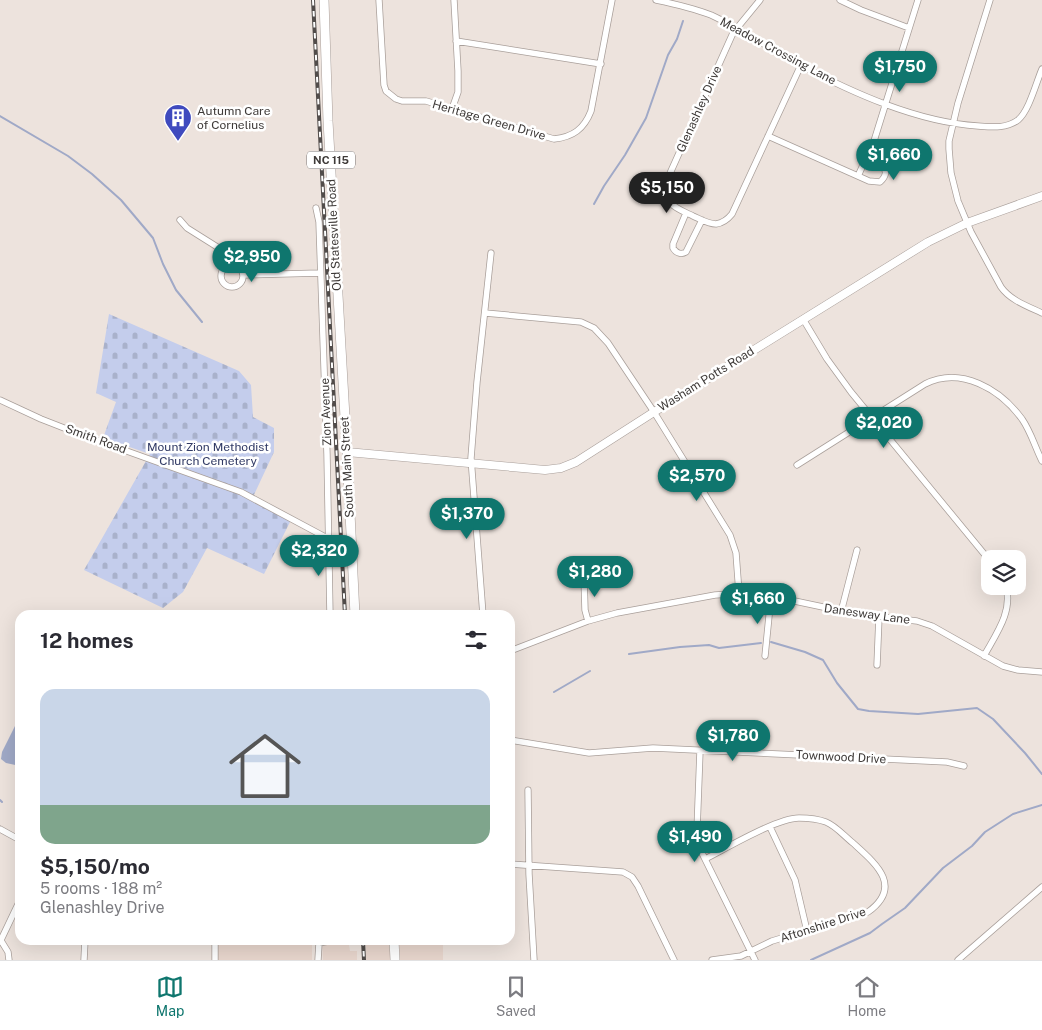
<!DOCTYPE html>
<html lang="en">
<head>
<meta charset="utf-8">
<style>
  body { margin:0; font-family:"Public Sans",sans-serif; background:#f7f7f7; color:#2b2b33; height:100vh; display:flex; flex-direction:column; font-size:19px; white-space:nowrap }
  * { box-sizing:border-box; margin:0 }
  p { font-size:16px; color:#7c7c81 }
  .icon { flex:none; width:28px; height:28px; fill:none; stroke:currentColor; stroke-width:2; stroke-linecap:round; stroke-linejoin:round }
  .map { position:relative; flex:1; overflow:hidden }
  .sheet { position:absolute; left:15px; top:610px; width:500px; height:335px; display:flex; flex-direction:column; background:#fff; border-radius:15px; box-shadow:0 5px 20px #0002 }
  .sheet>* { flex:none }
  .fabs { position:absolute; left:981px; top:550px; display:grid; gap:10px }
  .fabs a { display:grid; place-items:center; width:45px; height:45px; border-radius:10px; background:#fff; box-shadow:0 5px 20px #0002; font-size:25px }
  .price { position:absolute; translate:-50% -42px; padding:0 11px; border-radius:18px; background:#0f766e; color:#fff; font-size:16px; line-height:32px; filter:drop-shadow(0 1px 2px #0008) }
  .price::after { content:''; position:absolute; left:50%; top:30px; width:15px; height:11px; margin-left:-8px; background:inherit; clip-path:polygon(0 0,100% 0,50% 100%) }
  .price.current { background:#222; color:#fff }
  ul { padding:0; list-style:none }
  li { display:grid; align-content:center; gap:10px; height:265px; padding:0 25px }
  li span { display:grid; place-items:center; height:155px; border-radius:15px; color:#555 }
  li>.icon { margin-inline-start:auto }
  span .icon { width:90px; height:90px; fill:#fffc; stroke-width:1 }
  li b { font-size:21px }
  h2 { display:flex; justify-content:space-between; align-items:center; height:60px; padding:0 25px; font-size:21px }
  .menu { display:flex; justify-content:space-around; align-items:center; height:70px; border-top:1px solid #e1e1e2; background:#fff; font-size:14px; color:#7c7c81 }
  .menu a { display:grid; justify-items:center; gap:2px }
  .menu .current { color:#0f766e }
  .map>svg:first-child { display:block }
</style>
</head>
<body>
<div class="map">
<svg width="1042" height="960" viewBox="0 0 1042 960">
  <defs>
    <pattern id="cemetery-stones" width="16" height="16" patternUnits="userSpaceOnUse" patternTransform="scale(1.25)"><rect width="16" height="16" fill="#c4cdec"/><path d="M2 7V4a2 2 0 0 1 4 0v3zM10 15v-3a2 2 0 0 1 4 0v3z" fill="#a9b1cb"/></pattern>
  </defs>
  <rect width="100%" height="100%" fill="#ede3dd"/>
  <!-- built -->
  <path fill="#e8d6cd" d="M218 940H312V960H218Z
    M322 940H345V945H349L350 951H357V960H323Z
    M366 940H390V960H366Z
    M399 940H424V944L443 945V960H400Z"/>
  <!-- cemetery -->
  <path fill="url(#cemetery-stones)" d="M109 314 239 371 251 385 253 417 274 428V452L252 499 291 520 264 574 207 548 183 592 163 608 84 570 150 454 103 438 116 402 96 393Z"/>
  <!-- water -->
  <path fill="#a0a9c7" d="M20 716V766L6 763 1 759 2 752Z"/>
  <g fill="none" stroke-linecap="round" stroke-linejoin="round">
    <!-- stream -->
    <path stroke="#a0a9c7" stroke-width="2" d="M0 116 68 156 92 174 121 200 153 238 163 264 176 290 202 322
      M594 204 604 186 625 155 646 118 668 55 677 39 683 21
      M771 642 805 652 823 660 837 683 858 709 869 711 918 714 977 708 993 719 1025 753 1042 774
      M629 654 680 647 709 645 719 648 761 643
      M554 692 590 671
      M0 800 2 802
      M811 960 870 933 882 924 905 908 943 868 972 846 985 832 1013 814 1042 805"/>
    <defs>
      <path id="minor" d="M379 0 384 85 386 91 396 99 402 101H426L554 139C573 137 584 129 591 111L612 0
        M656 0C675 4 693 8 711 15 741 29 771 49 800 65 853 93 917 122 978 126 991 127 1006 129 1018 120 1029 111 1036 83 1042 69
        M760 0 733 33 667 180C660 203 676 208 693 216 700 219 708 224 716 224 723 223 728 219 732 214L801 65
        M840 0 861 10 909 28
        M990 0 958 103 949 141V149L951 173 958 201 971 232 1001 287C1010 300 1027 306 1042 313
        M456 41 601 64
        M452 109 458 92V71L454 0
        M768 136 869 181 880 182C894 169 878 162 867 158
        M858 176 874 141 918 0
        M316 208 319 222 327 454 330 615
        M686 213 673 244V248C676 253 681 255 686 252L702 220
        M180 220 187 228 222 250 227 254 231 265
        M221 276a11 11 0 1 1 22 0a11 11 0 1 1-22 0Z
        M243 275 320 273
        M485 313 581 322 594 328 608 343 654 412 730 535 736 553 739 593
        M803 319 827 359 851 392 990 561
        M0 400 41 419 82 435 241 492 329 539
        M797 465 925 384C961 366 1000 389 1022 419 1031 432 1035 447 1042 461
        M584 577 585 610 588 621
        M841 612 857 550
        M483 615 471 458 477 382 491 253
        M510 651 588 621 617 613 715 595 748 593 771 596 856 614 917 621 932 626 1003 666 1018 670 1042 672
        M765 656 771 596
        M984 656C996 634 1013 612 1006 586
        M877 665 879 617
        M510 740 589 753 653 748 947 762 964 766
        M700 751 697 830 701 851 755 960
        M528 790 529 874 534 960
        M770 827 795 880 807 931
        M0 829 20 840
        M705 859C727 848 777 818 799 818 807 818 818 819 826 822 836 826 844 836 853 843 875 863 904 886 868 912L772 941 741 956 712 960
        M510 864 623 872 632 877 638 886 674 960
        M0 939 8 952 9 960
        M215 940V960
        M0 942 20 900
        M84 960 85 940
        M318 960 319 943 334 940
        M958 960 1042 887"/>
      <path id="tertiary" d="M347 452 545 470 561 468 576 462 654 412 928 242 967 223 1042 196"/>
      <path id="primary" d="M324 0 328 121 347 452 355 615
        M394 940 395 960"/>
    </defs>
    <!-- minor casing -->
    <use href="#minor" stroke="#a99f9a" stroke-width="7"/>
    <!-- tertiary casing -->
    <use href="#tertiary" stroke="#a99f9a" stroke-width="9"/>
    <!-- primary casing -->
    <use href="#primary" stroke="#a99f9a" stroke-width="10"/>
    <!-- minor -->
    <use href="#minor" stroke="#fff" stroke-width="5.5"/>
    <!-- tertiary -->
    <use href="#tertiary" stroke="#fff" stroke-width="8"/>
    <!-- primary -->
    <use href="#primary" stroke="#fff" stroke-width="9"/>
    <defs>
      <path id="rail" d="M313 0 345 615
        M363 940 364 960"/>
    </defs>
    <!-- rail casing -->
    <use href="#rail" stroke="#514c4a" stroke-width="4"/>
    <!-- rail -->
    <use href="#rail" stroke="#fff" stroke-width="2" stroke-dasharray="5.5" stroke-linecap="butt"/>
  </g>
  <!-- icons -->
  <defs>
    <symbol id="building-pin" viewBox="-11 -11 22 30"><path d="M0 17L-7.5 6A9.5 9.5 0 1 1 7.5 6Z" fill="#3f4abe" stroke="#fff"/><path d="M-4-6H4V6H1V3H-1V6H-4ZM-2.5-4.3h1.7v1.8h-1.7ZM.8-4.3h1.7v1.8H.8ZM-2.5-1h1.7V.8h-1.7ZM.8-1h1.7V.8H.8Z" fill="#fff"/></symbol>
  </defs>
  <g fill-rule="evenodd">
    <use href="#building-pin" x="162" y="102" width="32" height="43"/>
  </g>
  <g text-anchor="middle" stroke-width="5" stroke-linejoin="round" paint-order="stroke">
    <!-- shield labels -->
    <rect fill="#fff" stroke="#787574" stroke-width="1" x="307" y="151.5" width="48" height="17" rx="4"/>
    <g font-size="11" font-weight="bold" fill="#3e3a38">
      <text x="331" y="164">NC 115</text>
    </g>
    <!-- street labels -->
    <g font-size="12" fill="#3e3a38" stroke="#fff">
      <text transform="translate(778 51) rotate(28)" y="4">Meadow Crossing Lane</text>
      <text transform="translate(699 109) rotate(-66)" y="4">Glenashley Drive</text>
      <text transform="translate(489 120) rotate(16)" y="4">Heritage Green Drive</text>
      <text transform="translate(334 235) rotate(-93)" y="4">Old Statesville Road</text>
      <text transform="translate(706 379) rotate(-32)" y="4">Washam Potts Road</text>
      <text transform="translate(326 412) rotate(-92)" y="4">Zion Avenue</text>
      <text transform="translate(96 439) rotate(20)" y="4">Smith Road</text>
      <text transform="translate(347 467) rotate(-93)" y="4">South Main Street</text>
      <text transform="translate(867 614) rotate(8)" y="4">Danesway Lane</text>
      <text transform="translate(841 757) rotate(3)" y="4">Townwood Drive</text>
      <text transform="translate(823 925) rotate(-18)" y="4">Aftonshire Drive</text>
    </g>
    <!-- poi labels -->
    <g font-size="12" fill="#3e3a38" stroke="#fff" text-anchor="start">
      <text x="197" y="115">Autumn Care<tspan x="197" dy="14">of Cornelius</tspan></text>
    </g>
    <!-- park labels -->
    <g font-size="12" fill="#313a65" stroke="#fff">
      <text x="208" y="451">Mount Zion Methodist<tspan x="208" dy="14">Church Cemetery</tspan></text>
    </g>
  </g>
</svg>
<div class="fabs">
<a><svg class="icon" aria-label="layers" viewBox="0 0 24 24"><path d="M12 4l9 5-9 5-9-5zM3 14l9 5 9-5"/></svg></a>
</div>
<b class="price" style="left:900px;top:93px">$1,750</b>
<b class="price" style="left:894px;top:181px">$1,660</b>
<b class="price current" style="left:667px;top:214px">$5,150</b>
<b class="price" style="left:252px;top:283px">$2,950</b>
<b class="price" style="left:884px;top:449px">$2,020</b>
<b class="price" style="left:697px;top:502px">$2,570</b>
<b class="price" style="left:467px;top:540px">$1,370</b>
<b class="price" style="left:319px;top:577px">$2,320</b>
<b class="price" style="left:595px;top:598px">$1,280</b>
<b class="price" style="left:758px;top:625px">$1,660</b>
<b class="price" style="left:733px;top:762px">$1,780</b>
<b class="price" style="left:695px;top:863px">$1,490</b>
<section class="sheet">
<h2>12 homes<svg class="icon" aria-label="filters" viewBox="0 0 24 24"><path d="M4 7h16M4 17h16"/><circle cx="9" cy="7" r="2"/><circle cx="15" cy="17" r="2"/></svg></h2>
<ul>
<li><span style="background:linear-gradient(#c9d6e8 75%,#7fa58c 0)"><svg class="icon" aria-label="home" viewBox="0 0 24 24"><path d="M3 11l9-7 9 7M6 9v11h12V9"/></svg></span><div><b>$5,150/mo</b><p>5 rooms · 188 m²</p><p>Glenashley Drive</p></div></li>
</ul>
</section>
</div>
<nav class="menu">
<a class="current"><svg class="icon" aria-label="map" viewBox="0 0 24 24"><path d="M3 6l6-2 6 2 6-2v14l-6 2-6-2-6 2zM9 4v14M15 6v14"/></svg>Map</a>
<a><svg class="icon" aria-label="saved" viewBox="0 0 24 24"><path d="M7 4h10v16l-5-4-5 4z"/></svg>Saved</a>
<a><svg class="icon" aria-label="home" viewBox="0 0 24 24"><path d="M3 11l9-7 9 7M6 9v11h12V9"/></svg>Home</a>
</nav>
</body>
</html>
